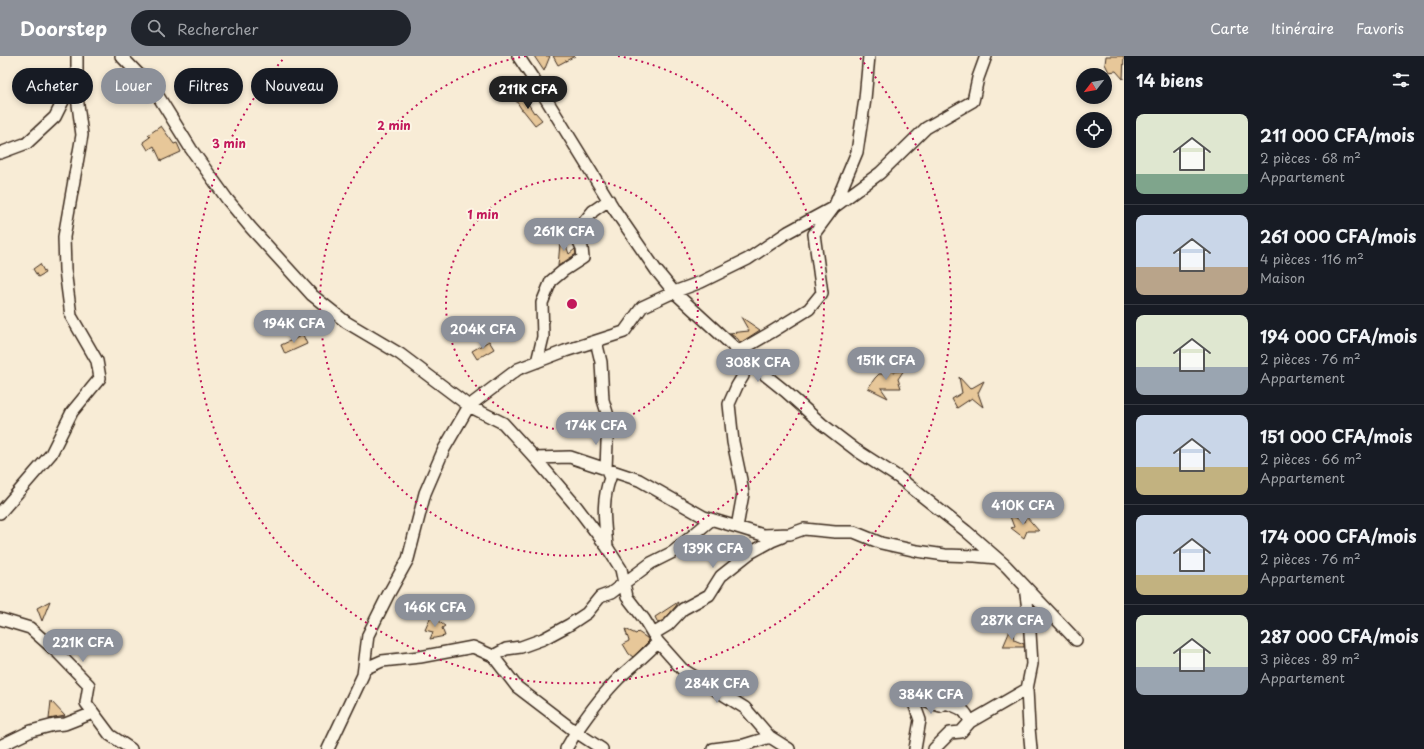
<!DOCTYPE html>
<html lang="fr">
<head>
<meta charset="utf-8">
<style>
  body { margin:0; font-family:"Playpen Sans",sans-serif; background:#20242c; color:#f1f3f6; height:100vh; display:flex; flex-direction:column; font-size:15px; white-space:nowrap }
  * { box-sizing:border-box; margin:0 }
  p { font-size:13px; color:#9ea1a6 }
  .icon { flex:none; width:22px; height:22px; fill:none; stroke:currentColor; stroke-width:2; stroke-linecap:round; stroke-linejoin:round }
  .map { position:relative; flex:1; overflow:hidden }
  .side { display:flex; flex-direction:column; background:#171b24; width:300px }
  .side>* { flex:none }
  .hud { position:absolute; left:12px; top:12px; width:380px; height:36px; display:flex; gap:8px }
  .needle { width:26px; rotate:239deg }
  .fabs { position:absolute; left:1076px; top:12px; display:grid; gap:8px }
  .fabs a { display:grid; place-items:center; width:36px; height:36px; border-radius:50%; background:#171b24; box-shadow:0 2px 6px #0003; font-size:20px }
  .price { position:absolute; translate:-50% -34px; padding:0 9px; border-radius:14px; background:#8c9099; color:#fff; font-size:13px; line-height:26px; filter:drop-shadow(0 1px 2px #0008) }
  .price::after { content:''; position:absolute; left:50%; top:24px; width:12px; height:9px; margin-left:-6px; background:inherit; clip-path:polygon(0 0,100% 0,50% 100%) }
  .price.selected { background:#222; color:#fff }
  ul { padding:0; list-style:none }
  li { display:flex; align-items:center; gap:12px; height:100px; padding:0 12px }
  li+li { border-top:1px solid #363941 }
  li span { display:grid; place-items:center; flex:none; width:112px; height:80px; border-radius:8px; color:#555 }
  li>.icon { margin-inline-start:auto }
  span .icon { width:48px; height:48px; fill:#fffc; stroke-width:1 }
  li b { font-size:17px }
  h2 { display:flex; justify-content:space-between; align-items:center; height:48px; padding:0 12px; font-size:17px }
  .pill { padding:0 14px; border-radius:18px; background:#171b24; box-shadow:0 2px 6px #0003; font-size:14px; line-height:36px }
  .pill.selected { background:#8c9099; color:#fff }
  header { display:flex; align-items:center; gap:24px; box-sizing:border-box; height:56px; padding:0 20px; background:#8c9099; color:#fff }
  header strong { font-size:19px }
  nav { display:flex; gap:22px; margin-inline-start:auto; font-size:14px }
  .search { width:280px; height:36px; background:#20242c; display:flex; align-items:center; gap:10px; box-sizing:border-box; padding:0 14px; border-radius:22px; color:#9ea1a6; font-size:15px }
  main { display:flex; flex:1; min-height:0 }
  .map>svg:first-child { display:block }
</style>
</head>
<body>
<header>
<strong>Doorstep</strong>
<div class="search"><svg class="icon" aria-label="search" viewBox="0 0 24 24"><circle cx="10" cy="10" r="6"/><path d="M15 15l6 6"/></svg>Rechercher</div>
<nav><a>Carte</a><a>Itinéraire</a><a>Favoris</a></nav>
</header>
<main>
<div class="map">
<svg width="1124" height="693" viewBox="0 0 1124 693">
  <rect width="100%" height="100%" fill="#f8ecd6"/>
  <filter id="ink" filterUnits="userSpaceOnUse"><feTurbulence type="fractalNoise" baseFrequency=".025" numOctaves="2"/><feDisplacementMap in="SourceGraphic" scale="8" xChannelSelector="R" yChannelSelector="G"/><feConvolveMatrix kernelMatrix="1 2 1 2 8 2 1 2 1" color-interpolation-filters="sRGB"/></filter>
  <g filter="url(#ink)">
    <!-- building -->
    <path fill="#e7c799" stroke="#3b2a1e" d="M534 0H550L544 15Z
      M553 0H575L558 9Z
      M1106 0H1124L1123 23 1116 15 1109 16 1105 8Z
      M522 38 534 57 535 56 542 64 535 69 523 54H522L515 43Z
      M161 70 174 88 177 87 181 96 161 105 154 90 148 94 143 86 150 81 148 79Z
      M561 176 569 198 575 193 576 198 558 210Z
      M40 208 45 217 38 221 33 213Z
      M741 261 760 274 740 287 738 283 729 277 749 275Z
      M303 279 307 288 285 298 281 289Z
      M489 285 494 293 477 303 472 295Z
      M887 311 894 316 904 314 898 323 901 332H881L888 342 868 332 875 322 879 318H884Z
      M959 321 970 333 984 325 978 337 983 351 972 342 957 352 952 343 962 337Z
      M1009 458 1024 466 1026 460 1039 475H1027L1024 482 1011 472 1014 471Z
      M50 545 42 565 37 552Z
      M678 546 676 550 664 564 658 567 655 561Z
      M431 560 445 570 442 572 445 580 430 583 433 576 425 574Z
      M1012 570 1014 584 1024 588V591H1003Z
      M625 573 636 578 638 576 647 582 649 585 633 601 629 598 623 588 629 585Z
      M51 645 65 660 49 663Z"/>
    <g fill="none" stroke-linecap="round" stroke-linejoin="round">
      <defs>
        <path id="minor" d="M121 0 155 35 191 93 227 143 251 172 312 239 346 266 400 298 469 350 503 367 535 402 576 450 607 491 621 513 627 541 644 563 658 586C646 599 632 610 619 622 603 638 589 657 576 676L517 631 493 600 473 591 420 601 382 605 364 613
          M518 0 538 30 614 153 656 214 674 236 759 314 785 335 822 368 856 394 898 421 966 475 1006 510 1076 584
          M869 0 865 43 857 96 834 151 814 178 822 237 809 253 770 277 739 295 742 306 743 320 737 330 729 348 733 386 741 424 743 438 737 471 763 479 790 478 804 473 835 476H854L881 487 917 495 945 499 975 500 997 502
          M0 97 27 87 55 61 66 39 77 24
          M596 285 601 306 603 344 608 360 606 413 610 422C601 447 605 466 607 491
          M537 306 543 281 542 247 551 225 563 215 583 202 582 192 575 177 593 155 609 144
          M535 402 570 401 639 424 704 461 737 471
          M0 457 51 398 72 356 100 322 97 305 71 260 65 214 64 181 82 79 77 41V0
          M0 563 30 572 57 596 89 629 86 647 110 679 131 693
          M653 578 668 569 683 553 709 539 721 520 750 497 772 485 782 481
          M658 586 682 613 745 652 770 681 789 693
          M493 600 506 593 521 591 543 583 569 569 587 557 600 541 611 537 651 507 673 496 711 464
          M1027 633 1029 672 1031 693
          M0 690 31 675 54 669 65 668 93 657
          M328 693 363 619 368 579 388 539 408 503 425 437 444 393 469 350 518 313 565 295 624 276 642 251 674 236 701 226 748 203 788 176 834 151 880 117 926 72 973 45 978 22 986 0
          M566 693 576 676 602 693
          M713 693 744 689 770 681
          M915 693 920 664 911 639 940 650 946 647C959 652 965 652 970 666
          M934 693 950 677 961 676 970 666 1027 633 1032 608 1029 561 1025 531"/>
      </defs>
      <!-- minor casing -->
      <use href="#minor" stroke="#3b2a1e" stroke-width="14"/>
      <!-- minor -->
      <use href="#minor" stroke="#fcf5e5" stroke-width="11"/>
    </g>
  </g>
  <!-- distance rings -->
  <g fill="none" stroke="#c2185b" stroke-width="2" stroke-dasharray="2 4">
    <circle cx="572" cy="248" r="126"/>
    <path d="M618 0A252 252 0 1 1 526 0"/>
    <path d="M860 2A379 379 0 1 1 284 2"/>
  </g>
  <circle cx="572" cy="248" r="6" fill="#c2185b" stroke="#fcf5e5" stroke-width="2"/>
  <g font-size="12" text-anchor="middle" font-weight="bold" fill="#c2185b" stroke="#fcf5e5" stroke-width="4" stroke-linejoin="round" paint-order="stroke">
    <text x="394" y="74">2 min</text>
    <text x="229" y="92">3 min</text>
    <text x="483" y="163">1 min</text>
  </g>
</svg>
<div class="fabs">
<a><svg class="needle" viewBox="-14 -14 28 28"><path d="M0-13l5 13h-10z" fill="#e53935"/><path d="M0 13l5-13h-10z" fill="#9ea1a6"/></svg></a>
<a><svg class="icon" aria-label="locate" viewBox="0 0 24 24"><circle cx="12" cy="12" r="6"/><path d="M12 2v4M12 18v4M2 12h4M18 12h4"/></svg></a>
</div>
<b class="price selected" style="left:528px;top:54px">211K CFA</b>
<b class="price" style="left:564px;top:196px">261K CFA</b>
<b class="price" style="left:294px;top:288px">194K CFA</b>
<b class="price" style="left:483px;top:294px">204K CFA</b>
<b class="price" style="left:886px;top:325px">151K CFA</b>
<b class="price" style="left:758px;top:327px">308K CFA</b>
<b class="price" style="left:596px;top:390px">174K CFA</b>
<b class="price" style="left:1023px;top:470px">410K CFA</b>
<b class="price" style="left:713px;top:513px">139K CFA</b>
<b class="price" style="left:435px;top:572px">146K CFA</b>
<b class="price" style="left:1012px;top:585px">287K CFA</b>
<b class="price" style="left:83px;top:607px">221K CFA</b>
<b class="price" style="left:717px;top:648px">284K CFA</b>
<b class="price" style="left:931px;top:659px">384K CFA</b>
<div class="hud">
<a class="pill">Acheter</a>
<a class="pill selected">Louer</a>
<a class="pill">Filtres</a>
<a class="pill">Nouveau</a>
</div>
</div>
<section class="side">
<h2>14 biens<svg class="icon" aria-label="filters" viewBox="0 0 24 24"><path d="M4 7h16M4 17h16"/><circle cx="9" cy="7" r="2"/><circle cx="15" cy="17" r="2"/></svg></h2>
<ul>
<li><span style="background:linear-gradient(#dfe7d0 75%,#7fa58c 0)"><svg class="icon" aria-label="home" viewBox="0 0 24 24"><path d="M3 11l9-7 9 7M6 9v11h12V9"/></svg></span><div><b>211 000 CFA/mois</b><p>2 pièces · 68 m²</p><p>Appartement</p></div></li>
<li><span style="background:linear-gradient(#c9d6e8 65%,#b9a48a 0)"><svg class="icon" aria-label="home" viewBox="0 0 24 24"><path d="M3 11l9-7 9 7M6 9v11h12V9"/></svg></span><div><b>261 000 CFA/mois</b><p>4 pièces · 116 m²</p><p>Maison</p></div></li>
<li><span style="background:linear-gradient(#dfe7d0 65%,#9aa5b1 0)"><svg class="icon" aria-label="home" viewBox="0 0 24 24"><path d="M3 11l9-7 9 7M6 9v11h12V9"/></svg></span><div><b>194 000 CFA/mois</b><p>2 pièces · 76 m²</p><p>Appartement</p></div></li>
<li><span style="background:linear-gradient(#c9d6e8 65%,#c2b280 0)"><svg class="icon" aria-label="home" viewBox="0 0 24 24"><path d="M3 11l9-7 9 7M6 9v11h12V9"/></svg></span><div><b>151 000 CFA/mois</b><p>2 pièces · 66 m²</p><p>Appartement</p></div></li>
<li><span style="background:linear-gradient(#c9d6e8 75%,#c2b280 0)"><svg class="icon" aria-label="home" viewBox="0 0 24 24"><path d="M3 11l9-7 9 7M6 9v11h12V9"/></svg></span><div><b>174 000 CFA/mois</b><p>2 pièces · 76 m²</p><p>Appartement</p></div></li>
<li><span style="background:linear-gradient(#dfe7d0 65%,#9aa5b1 0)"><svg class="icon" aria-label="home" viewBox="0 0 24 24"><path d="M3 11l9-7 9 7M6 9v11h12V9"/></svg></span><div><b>287 000 CFA/mois</b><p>3 pièces · 89 m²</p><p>Appartement</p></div></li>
</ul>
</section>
</main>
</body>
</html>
